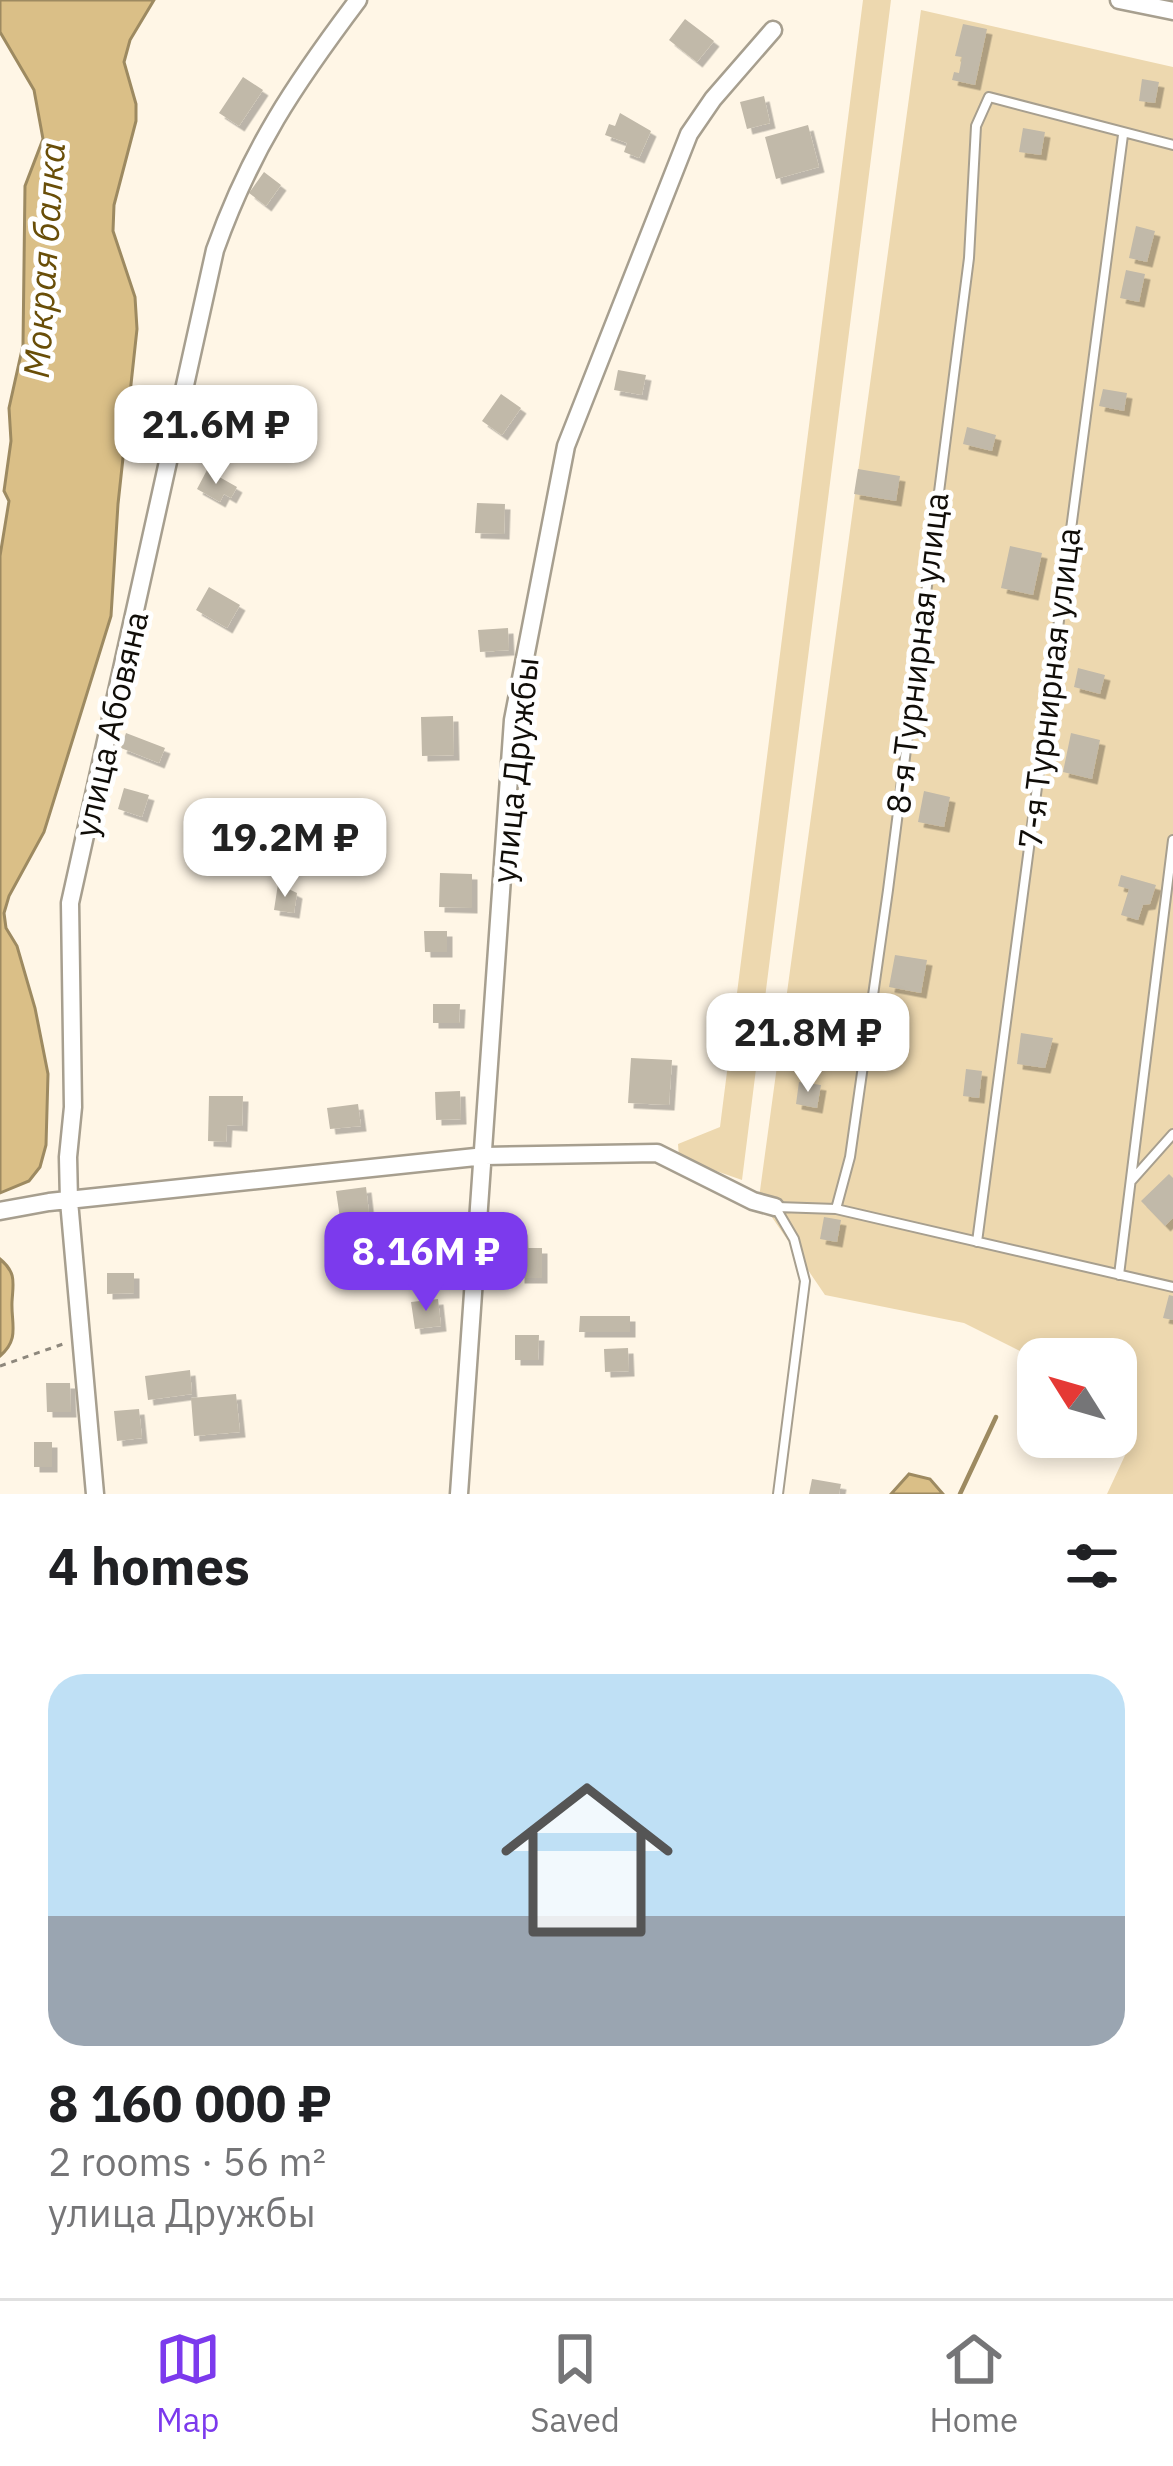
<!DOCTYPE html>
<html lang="en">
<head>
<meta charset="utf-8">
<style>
  body { margin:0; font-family:"IBM Plex Sans",sans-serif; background:#f6f6f6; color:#202124; height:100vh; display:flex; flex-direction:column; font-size:45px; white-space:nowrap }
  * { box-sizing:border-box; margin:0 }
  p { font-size:39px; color:#757577 }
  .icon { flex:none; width:66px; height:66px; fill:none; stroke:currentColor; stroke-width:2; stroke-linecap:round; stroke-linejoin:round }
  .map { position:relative; height:1494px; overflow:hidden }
  .sheet { display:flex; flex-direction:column; background:#fff; flex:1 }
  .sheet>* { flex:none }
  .needle { width:78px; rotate:307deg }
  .controls { position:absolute; left:1017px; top:1338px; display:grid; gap:24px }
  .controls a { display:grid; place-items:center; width:120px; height:120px; border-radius:24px; background:#fff; box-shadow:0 6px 18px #0003; font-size:60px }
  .price { position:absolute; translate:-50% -102px; padding:0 27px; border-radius:24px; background:#fff; color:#222; font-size:39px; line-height:78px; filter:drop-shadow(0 3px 6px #0008) }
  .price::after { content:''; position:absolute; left:50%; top:72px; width:36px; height:27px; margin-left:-18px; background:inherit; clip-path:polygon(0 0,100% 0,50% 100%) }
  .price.active { background:#7c3aed; color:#fff }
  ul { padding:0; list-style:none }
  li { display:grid; align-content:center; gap:24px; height:636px; padding:0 48px }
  li span { display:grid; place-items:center; height:372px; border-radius:36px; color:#555 }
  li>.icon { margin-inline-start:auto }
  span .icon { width:216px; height:216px; fill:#fffc; stroke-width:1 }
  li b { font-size:51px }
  h2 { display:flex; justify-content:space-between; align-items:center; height:144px; padding:0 48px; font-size:51px }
  .tabs { display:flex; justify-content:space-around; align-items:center; height:168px; border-top:3px solid #e0e0e0; background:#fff; font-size:33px; color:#757577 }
  .tabs a { display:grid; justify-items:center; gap:6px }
  .tabs .active { color:#7c3aed }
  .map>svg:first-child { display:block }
</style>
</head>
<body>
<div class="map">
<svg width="1173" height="1494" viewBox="0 0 1173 1494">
  <defs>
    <filter id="shadow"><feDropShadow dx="5.5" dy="5.5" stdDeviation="0" flood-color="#0004"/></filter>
  </defs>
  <rect width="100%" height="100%" fill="#fff6e6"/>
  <!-- green -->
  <path fill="#edd8af" d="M863 0H891L742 1180 679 1158 678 1144 720 1127Z
    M921 10 1173 67V1494H1107L1128 1449 1116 1436V1359L1038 1360 964 1323 825 1295 759 1198Z"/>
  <!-- water -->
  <path fill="#dabf87" stroke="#9d8a61" stroke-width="3" d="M0 0H154L130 40 124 62 136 104V121L114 205 113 231 135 297 137 329 118 504 111 616 44 832 9 896 4 913 6 928 17 946 35 1008 48 1074 46 1145 40 1167 29 1181 0 1193V556L9 501 4 491 11 441 9 408 23 345 25 186 43 139 34 90 0 32Z
    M0 1259C17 1273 13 1283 12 1302 11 1324 20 1339 0 1356Z
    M909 1474 930 1479 943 1494H891Z"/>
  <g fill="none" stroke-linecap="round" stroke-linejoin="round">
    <!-- stream -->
    <path stroke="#9d8a61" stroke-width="4.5" d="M960 1494 996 1417"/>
  </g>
  <!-- building -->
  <path fill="#c1b9a9" filter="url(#shadow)" d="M685 19 714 41 697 62 669 40Z
    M963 24 987 29 975 85 952 80 954 72 959 73 962 57 955 56Z
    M243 77 263 90 239 126 219 113Z
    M1142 79 1159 82 1155 103 1139 101Z
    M764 96 770 123 747 129 740 102Z
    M620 113 651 131 639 158 624 152 627 143 605 135 609 124 615 126Z
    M808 125 819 167 776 179 765 137Z
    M1023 128 1045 132 1041 155 1019 152Z
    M264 172 281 185 266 206 249 193Z
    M1136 226 1155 231 1147 262 1129 258Z
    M1126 270 1145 274 1139 302 1120 298Z
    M618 370 646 375 642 395 614 390Z
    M1103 389 1127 393 1124 411 1099 406Z
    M501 394 521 408 502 435 482 421Z
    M207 424 230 434 223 451 199 441Z
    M967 427 996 435 992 451 963 444Z
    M858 469 900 476 896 501 854 494Z
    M207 470 237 487 231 498 224 494 220 502 197 489Z
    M477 503 505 504 504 534 475 533Z
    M1010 546 1042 553 1033 595 1001 588Z
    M209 587 240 605 227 628 196 610Z
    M508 628 509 650 480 652 478 630Z
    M1078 668 1105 675 1100 694 1074 687Z
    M453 716 454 755 422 756 421 717Z
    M126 733 165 748 159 763 121 748Z
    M1071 733 1100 740 1092 779 1063 772Z
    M124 788 149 795 142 817 118 809Z
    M924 791 950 797 944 827 918 822Z
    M440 873 472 874V908L439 907Z
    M1121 875 1156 885 1150 904 1143 905 1138 920 1121 915 1129 889 1118 886Z
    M278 884 297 893 294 913 274 910Z
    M424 931H447V952H425Z
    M895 955 927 960 921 993 889 987Z
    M433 1004H460L459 1023H433Z
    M827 1030 851 1033 848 1054 825 1051Z
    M1021 1033 1053 1038 1045 1068 1017 1064Z
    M631 1058 672 1060 669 1105 628 1103Z
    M966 1069 982 1071 979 1098 963 1096Z
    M799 1082 821 1085 817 1108 796 1104Z
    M460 1091 461 1119 436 1120 435 1092Z
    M209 1096H243L242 1126 227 1125 226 1142 208 1141Z
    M358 1104 361 1126 330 1129 327 1108Z
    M1169 1174 1173 1178V1218L1165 1226 1141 1201Z
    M366 1187 370 1221 341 1225 336 1191Z
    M824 1217 841 1220 837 1242 820 1239Z
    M522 1229 523 1244 498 1245 497 1230Z
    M519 1248H542V1278H519Z
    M107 1273H134V1293L107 1294Z
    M1169 1295 1173 1296V1320L1163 1318Z
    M438 1299 441 1326 415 1329 411 1302Z
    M580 1316H630V1332H579Z
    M515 1335H539L538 1360H515Z
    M628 1348 629 1371 605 1372 604 1349Z
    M190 1370 192 1394 148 1400 145 1376Z
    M46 1383H70L71 1412H47Z
    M236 1394 240 1432 194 1436 191 1398Z
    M139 1409 142 1438 117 1441 114 1411Z
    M34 1442H52V1467H34Z
    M812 1479 841 1484 839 1494H809Z"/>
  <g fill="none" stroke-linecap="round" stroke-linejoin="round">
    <defs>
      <path id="service" d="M1132 1180 1173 1134
        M777 1207 836 1209 1173 1287
        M836 1209 850 1157 888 890 969 258 976 126 989 97 1173 145
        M777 1210 794 1239 805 1281 778 1494
        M977 1242 1123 135
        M1119 1275 1173 840"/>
      <path id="minor" d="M1119 0 1173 11
        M0 1211 49 1202 485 1156 657 1153 753 1201 775 1207
        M95 1494 69 1201 68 1157 73 1107 70 903 215 250C251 149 294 85 358 0
        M459 1494 513 720 566 446 689 134 713 99 773 30"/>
    </defs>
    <!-- service casing -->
    <use href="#service" stroke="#a79f8f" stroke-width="12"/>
    <!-- minor casing -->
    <use href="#minor" stroke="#a79f8f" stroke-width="21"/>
    <!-- path -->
    <path stroke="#8e887d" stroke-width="3" stroke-dasharray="6 6" stroke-linecap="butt" d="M0 1366 66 1343"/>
    <!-- service -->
    <use href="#service" stroke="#fff" stroke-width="8"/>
    <!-- minor -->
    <use href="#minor" stroke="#fff" stroke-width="16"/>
  </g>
  <g text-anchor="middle" stroke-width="10" stroke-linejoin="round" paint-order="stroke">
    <!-- street labels -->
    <g font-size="33" fill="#100d08" stroke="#fff">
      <text transform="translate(917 653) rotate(-83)" y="12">8-я Турнирная улица</text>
      <text transform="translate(1049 688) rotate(-83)" y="12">7-я Турнирная улица</text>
      <text transform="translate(111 724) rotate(-77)" y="12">улица Абовяна</text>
      <text transform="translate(515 770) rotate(-84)" y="12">улица Дружбы</text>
    </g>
    <!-- water labels -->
    <g font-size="36" font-style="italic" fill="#694e08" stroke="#fff">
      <text transform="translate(44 260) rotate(-86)" y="13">Мокрая балка</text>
    </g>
  </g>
</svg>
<div class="controls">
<a><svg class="needle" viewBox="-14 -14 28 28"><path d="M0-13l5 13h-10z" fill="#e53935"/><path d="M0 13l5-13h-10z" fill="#757577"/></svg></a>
</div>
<b class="price" style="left:216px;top:487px">21.6M ₽</b>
<b class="price" style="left:285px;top:900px">19.2M ₽</b>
<b class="price" style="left:808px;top:1095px">21.8M ₽</b>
<b class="price active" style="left:426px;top:1314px">8.16M ₽</b>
</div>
<section class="sheet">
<h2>4 homes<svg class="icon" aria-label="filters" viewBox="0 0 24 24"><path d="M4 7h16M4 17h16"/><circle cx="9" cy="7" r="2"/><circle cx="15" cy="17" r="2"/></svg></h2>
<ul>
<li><span style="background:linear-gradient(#bfe0f5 65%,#9aa5b1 0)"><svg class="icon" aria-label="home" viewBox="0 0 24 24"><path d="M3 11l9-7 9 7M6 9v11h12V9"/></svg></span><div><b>8 160 000 ₽</b><p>2 rooms · 56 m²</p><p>улица Дружбы</p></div></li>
</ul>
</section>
<nav class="tabs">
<a class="active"><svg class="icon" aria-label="map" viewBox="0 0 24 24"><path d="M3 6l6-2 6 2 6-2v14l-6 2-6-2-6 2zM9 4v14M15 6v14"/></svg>Map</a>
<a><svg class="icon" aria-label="saved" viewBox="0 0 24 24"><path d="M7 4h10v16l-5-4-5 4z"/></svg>Saved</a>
<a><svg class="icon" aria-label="home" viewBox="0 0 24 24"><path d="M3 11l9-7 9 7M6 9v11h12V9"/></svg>Home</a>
</nav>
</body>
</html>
